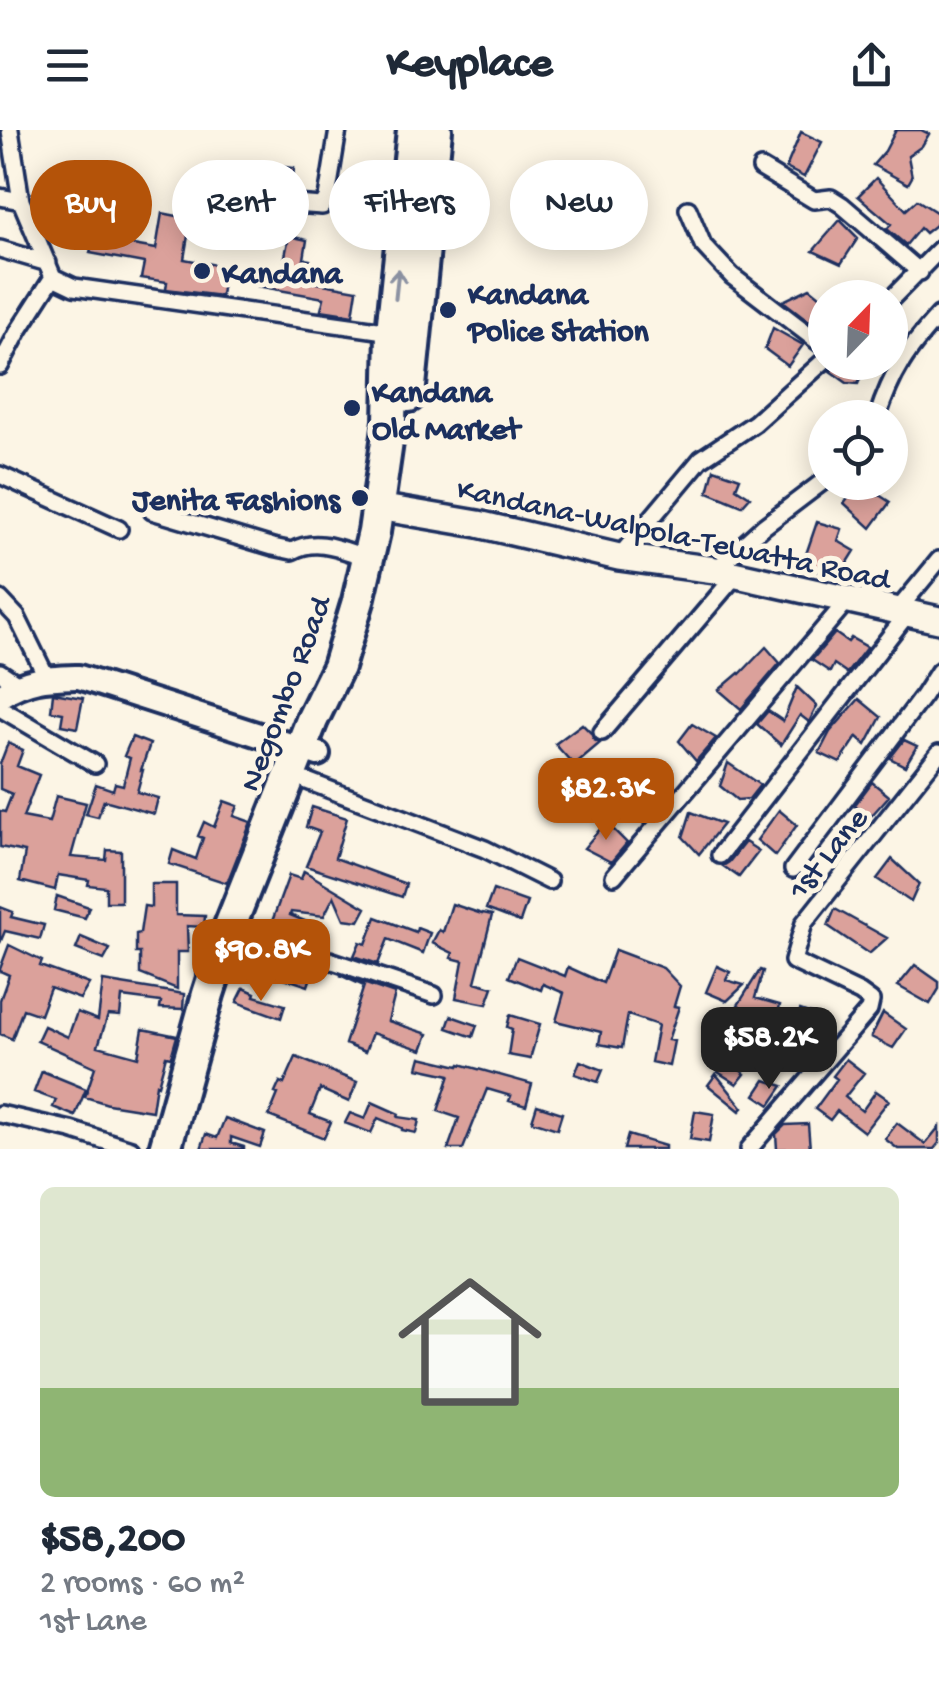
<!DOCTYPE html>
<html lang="en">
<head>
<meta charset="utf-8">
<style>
  body { margin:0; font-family:"Gochi Hand",sans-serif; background:#f2f2f3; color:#1f2937; height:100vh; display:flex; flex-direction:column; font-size:38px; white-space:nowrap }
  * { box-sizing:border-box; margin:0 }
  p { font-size:32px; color:#747a83 }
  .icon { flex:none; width:55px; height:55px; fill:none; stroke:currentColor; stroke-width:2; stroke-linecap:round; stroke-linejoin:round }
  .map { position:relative; height:1019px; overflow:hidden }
  .drawer { display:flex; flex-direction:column; background:#fff; flex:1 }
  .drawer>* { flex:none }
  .banner { position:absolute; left:30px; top:30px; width:880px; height:90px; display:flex; gap:20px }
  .needle { width:65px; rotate:23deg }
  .tools { position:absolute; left:808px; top:150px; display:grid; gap:20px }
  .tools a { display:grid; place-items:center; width:100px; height:100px; border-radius:50%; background:#fff; box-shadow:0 5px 25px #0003; font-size:50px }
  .price { position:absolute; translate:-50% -85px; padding:0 22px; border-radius:20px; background:#b45309; color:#fff; font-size:32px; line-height:65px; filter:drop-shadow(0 2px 5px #0008) }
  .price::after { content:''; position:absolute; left:50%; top:60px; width:30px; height:22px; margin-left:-15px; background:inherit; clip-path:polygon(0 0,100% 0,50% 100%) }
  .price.selected { background:#222; color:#fff }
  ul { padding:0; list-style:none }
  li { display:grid; align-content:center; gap:20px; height:530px; padding:0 40px }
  li span { display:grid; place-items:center; height:310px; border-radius:15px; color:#555 }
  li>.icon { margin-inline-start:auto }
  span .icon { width:180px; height:180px; fill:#fffc; stroke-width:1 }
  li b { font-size:42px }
  .chip { padding:0 35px; border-radius:45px; background:#fff; box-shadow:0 5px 25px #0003; font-size:35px; line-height:90px }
  .chip.selected { background:#b45309; color:#fff }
  header { display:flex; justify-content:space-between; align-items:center; height:130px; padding:0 40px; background:#fff; font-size:45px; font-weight:800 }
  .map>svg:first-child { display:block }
</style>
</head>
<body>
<header><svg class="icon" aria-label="menu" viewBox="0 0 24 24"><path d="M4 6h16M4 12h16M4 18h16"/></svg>Keyplace<svg class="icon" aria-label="share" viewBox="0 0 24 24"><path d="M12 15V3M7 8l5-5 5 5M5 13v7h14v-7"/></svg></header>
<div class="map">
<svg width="939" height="1019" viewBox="0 0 939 1019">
  <rect width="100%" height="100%" fill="#fcf5e5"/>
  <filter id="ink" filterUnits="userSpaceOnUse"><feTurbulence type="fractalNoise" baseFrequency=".01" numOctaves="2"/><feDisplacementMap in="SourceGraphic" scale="20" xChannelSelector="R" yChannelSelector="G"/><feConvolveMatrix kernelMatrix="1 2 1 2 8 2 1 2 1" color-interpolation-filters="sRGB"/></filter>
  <g filter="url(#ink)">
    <!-- building -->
    <path fill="#dba19b" stroke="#1b2f5e" stroke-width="2.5" d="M896 0H921L929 4 922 16 908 26 912 47 908 54 873 35 885 21Z
      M801 2 822 12 804 47 786 38Z
      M247 33 294 38 292 57 244 53Z
      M876 48 906 80 917 70 939 84V92L925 103 920 98 906 115 887 99 891 94 858 66Z
      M162 83 182 87 181 92 190 94 184 129 281 147 289 106 307 110 304 129 310 130 306 151 357 160 353 185 321 180 324 168 223 150 221 166 166 159 167 152 141 148 144 133 90 123 93 108 156 119Z
      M840 90 858 108 841 134 813 121Z
      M810 158 825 170V190L820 195 809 191 783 171Z
      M773 198 803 215 788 236 765 219Z
      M842 232H867L858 254 847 253 830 241Z
      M714 339 740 348 736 358 750 367 742 376 708 362Z
      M859 352 890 372 871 398 844 373Z
      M817 392 842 399 838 411 855 421 845 437 828 432 822 444 803 433Z
      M835 503 848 512 851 508 867 517 847 543 834 534 830 542 812 530Z
      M766 517 780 533 741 579 719 560 739 543 740 544Z
      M797 557 817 576 809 592 800 585 781 615 757 594 768 581 783 591Z
      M53 563 83 568 77 598 61 595 63 583 51 581Z
      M859 569 881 587 866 615 857 607 840 633 819 623 830 602Z
      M582 594 591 603 594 610 600 613 574 635 555 614Z
      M692 594 716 608 696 631 679 611Z
      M132 607 150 614 141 640H143L137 662 158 668 154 684 104 670 98 687 86 684 96 654 113 660 115 653 123 655 130 628 124 626Z
      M904 610 917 616 905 636 890 628Z
      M8 613 23 620 17 636 39 645 23 687 49 692 56 666 86 673 71 727 106 730 107 720 121 721V772H106V757L88 755 89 750 58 745 55 760 20 751 25 722 0 717V681L5 682 12 664 0 659V634Z
      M728 633 760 655 749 669 737 670 720 656Z
      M872 652 889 666 872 685 854 676Z
      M224 671 238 676 234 686 251 692 227 753 169 734 173 720 196 729 203 708 198 706 204 692 214 697Z
      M312 677 347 688 335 728 406 754 402 767 306 736 320 702 306 697Z
      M779 680 797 695 775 726 757 710Z
      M691 682 723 694 699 724 683 707Z
      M606 692 627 713 611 732 584 718Z
      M745 712 759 721 739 747 723 736 729 732Z
      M892 729 919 754 911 772 877 749Z
      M304 741 366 778 359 791 344 789 334 766 324 786 291 782 290 785 317 796 312 812 270 797 289 745 301 749Z
      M151 754H176V785L205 786 204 797 187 796 188 822H177V859L140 844V823H136V804L140 803 144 776 151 777Z
      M493 760 527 772 520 792 486 779Z
      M57 766 89 777 85 788 54 780Z
      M452 774 482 784 483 783 492 785 475 852 493 857 487 874 456 868 463 831 451 828 453 823 432 813 439 800 443 802Z
      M0 777 13 782 11 787 44 795 40 809 5 801 0 813Z
      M835 779 887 808 869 824 828 796Z
      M376 787 416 802 417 798 430 803 423 823 388 809 378 834 354 826 360 812 366 814Z
      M81 807 110 819 104 830 76 819Z
      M9 815 42 831 40 836 89 854 80 869 50 858 40 885 23 879 12 909 0 904V870L9 845 0 841V839Z
      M615 820 663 838 680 856 674 876 679 877 668 910 674 911 669 936 651 932 658 895 628 885 622 918 599 914 601 902 556 891 564 863 543 854 541 860 509 847 517 827 565 846 568 837 603 853Z
      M264 828 312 844 308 856 260 840Z
      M915 835 939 852V859L930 874 898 856Z
      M717 836 730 842 726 850 744 855 727 871 706 862Z
      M760 840 763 841 755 868 780 875 775 894 764 890 765 886 742 879 738 875Z
      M340 845 395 864 388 891 428 904 422 920 372 903 365 922 345 914 364 856Z
      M103 851 184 864 183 879 160 878 161 872 122 867 120 886 108 885 98 916 138 927 143 899 177 906 171 927 166 926 158 955 156 954 152 981 108 974 85 967 95 937 37 911 44 896 68 907 77 882 98 890Z
      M244 858 255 863 254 866 285 875 281 888 237 872Z
      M800 880 820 887 812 911 794 905 798 898 795 895Z
      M883 883 906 899 893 918 871 907Z
      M510 885 540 894 530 929 508 925 512 899 507 897Z
      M451 886 477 895 473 907 447 898Z
      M726 892 758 911 740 940 745 944 737 954 718 942 736 920 721 911Z
      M296 927 357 952 349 972 320 959 310 984 331 992 324 1008 269 986 278 964 275 963 280 952 284 954Z
      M421 927 459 936 460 934 532 954 526 976 509 971 511 966 487 959 463 1019H448L459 988 438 981 450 945 418 938Z
      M846 929 864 943 845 967 862 981 876 961 889 970 864 1002 837 981 830 990 815 979 837 949 833 946Z
      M580 931 603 940 598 952 575 944Z
      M42 941 86 959 75 986 53 977 56 970 34 962Z
      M716 944 743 978 740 981 708 955Z
      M765 950 783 956 770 975 755 965Z
      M372 972 399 984 398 987 419 990 416 1003 402 1000V998L378 988 371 1003 345 993 350 983 365 989Z
      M537 975 562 983 557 999 532 991Z
      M695 981 714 984 709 1012 690 1009Z
      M225 988 265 1003 260 1017 231 1007V1013L244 1017V1019H201L206 1004 217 1008Z
      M897 993 925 1014 939 997V1013L934 1019H898L885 1009Z
      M808 994 810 1019H777L776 1004 785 995Z
      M628 1005 665 1016V1019H624Z"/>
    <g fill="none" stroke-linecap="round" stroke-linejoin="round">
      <defs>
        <path id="street" d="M10 0 21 71 53 147 74 157 392 202
          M761 38 814 70 831 68 842 75 920 142
          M0 67 21 71
          M253 71 322 76 327 68 338 0
          M688 79 703 115 732 146 825 217
          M0 119 48 133
          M890 170 939 120
          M0 236 19 200 53 147
          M877 288C892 242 907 220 939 185
          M0 345 119 399
          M152 381 273 417 292 421C317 407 342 420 368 428
          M619 427 701 329 755 293 825 230
          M715 440 763 397 825 350
          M0 469 17 487 47 548
          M897 481 939 430
          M0 542 18 554
          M0 578 95 634
          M602 602 736 445
          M307 651 485 719 549 751
          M720 725 908 483
          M793 739 923 566 939 541
          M614 746 847 471
          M246 802 434 865
          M0 984 71 1000 131 1019
          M749 1019 869 880 871 871 860 863 793 831 804 793 939 623"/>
        <path id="secondary" d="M0 566C27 548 48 548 79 547L318 624"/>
        <path id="primary" d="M378 377 478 394 619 427 715 440 939 490"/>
        <path id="highway" d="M409 266 436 0
          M165 1019 208 864 230 796 312 590 338 537 358 471 374 402 390 291 392 202 413 0"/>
      </defs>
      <!-- street casing -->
      <use href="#street" stroke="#1b2f5e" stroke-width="22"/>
      <!-- secondary casing -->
      <use href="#secondary" stroke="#1b2f5e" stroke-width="30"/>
      <!-- primary casing -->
      <use href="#primary" stroke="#1b2f5e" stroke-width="32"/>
      <!-- highway casing -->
      <use href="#highway" stroke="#1b2f5e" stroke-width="38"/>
      <!-- street -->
      <use href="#street" stroke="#fcf5e5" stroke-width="15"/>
      <!-- secondary -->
      <use href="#secondary" stroke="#fcf5e5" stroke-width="22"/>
      <!-- primary -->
      <use href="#primary" stroke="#fcf5e5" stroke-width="25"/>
      <!-- highway -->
      <use href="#highway" stroke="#fcf5e5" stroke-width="30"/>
    </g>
    <!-- one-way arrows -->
    <defs><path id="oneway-shaft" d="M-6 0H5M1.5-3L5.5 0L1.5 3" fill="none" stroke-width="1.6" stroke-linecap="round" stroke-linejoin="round" transform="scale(2.5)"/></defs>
    <use stroke="#8c92a2" href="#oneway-shaft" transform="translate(397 154) rotate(-84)"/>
  </g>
  <!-- markers -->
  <g fill="#1b2f5e" stroke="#fcf5e5" stroke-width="4">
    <circle cx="202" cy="141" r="10"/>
    <circle cx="448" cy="180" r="10"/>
    <circle cx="352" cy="278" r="10"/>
    <circle cx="360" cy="368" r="10"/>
  </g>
  <g text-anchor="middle" stroke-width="10" stroke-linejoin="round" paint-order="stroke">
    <!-- poi labels -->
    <g font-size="32" font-weight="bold" fill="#1b2f5e" stroke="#fcf5e5" text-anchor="start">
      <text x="222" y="152">Kandana</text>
      <text x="468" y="173">Kandana<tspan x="468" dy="37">Police Station</tspan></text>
      <text x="372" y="271">Kandana<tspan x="372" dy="37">Old Market</tspan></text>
      <text x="340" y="379" text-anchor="end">Jenita Fashions</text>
    </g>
    <!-- street labels -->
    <g font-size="32" fill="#1b2f5e" stroke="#fcf5e5">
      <text transform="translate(674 402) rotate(12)" y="11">Kandana-Walpola-Tewatta Road</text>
      <text transform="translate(283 563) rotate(-69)" y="11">Negombo Road</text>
      <text transform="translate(826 722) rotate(-51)" y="11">1st Lane</text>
    </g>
  </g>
</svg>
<div class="tools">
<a><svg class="needle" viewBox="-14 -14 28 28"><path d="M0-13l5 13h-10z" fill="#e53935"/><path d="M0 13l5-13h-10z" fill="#747a83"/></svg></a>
<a><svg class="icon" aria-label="locate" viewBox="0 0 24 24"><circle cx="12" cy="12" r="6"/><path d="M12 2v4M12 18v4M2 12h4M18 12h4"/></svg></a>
</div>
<b class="price" style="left:606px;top:713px">$82.3K</b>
<b class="price" style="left:261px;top:874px">$90.8K</b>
<b class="price selected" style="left:769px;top:962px">$58.2K</b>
<div class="banner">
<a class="chip selected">Buy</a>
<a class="chip">Rent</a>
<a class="chip">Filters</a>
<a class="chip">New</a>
</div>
</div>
<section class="drawer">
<ul>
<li><span style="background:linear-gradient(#dfe7d0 65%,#8fb573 0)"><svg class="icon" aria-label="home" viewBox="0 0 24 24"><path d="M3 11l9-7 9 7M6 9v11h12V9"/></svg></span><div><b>$58,200</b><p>2 rooms · 60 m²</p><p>1st Lane</p></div></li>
</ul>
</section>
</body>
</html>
